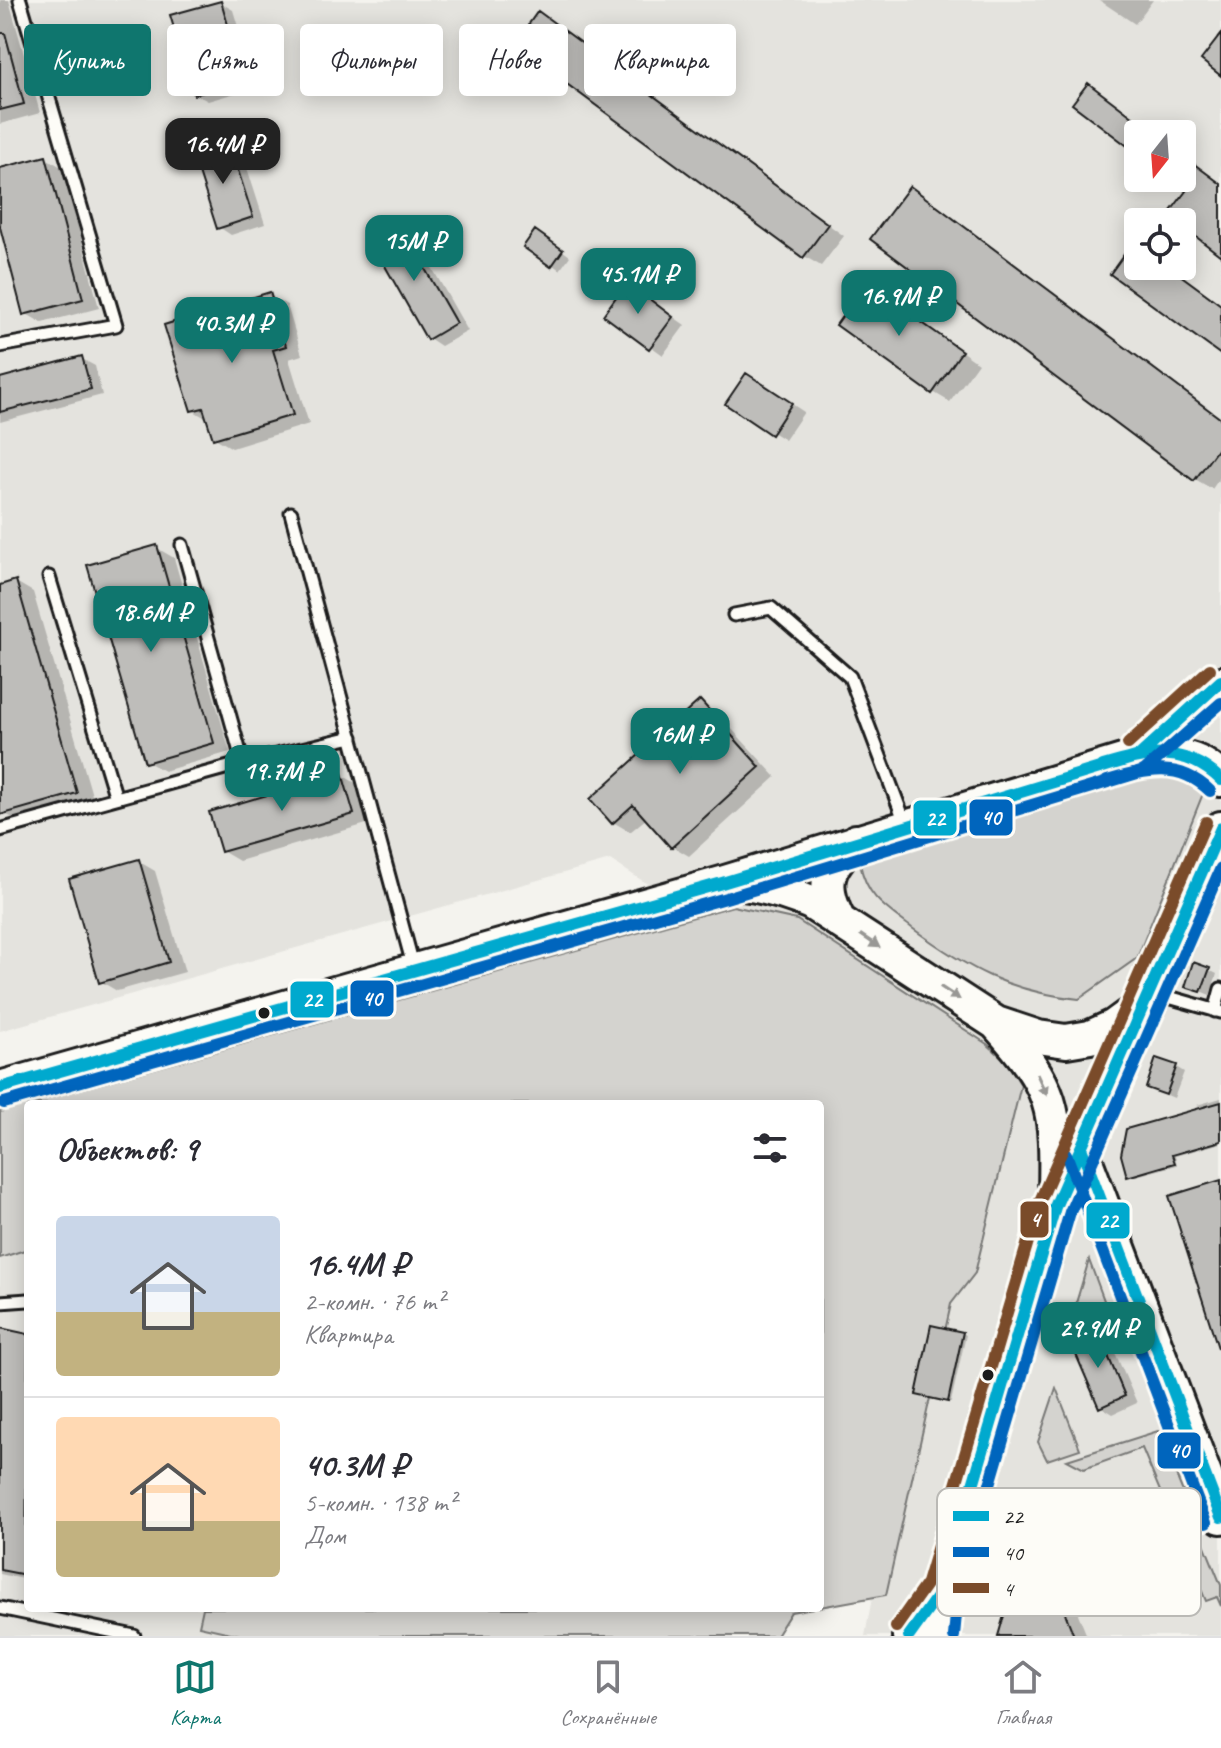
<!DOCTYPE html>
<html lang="ru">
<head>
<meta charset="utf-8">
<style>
  body { margin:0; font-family:Caveat,sans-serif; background:#f7f7f7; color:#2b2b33; height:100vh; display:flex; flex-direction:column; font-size:30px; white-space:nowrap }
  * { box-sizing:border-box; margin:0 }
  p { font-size:26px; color:#7c7c81 }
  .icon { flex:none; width:44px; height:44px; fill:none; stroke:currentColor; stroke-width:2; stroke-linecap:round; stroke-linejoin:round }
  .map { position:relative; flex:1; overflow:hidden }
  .details { position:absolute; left:24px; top:1100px; width:800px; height:512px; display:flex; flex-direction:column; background:#fff; border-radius:8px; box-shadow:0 4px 20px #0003 }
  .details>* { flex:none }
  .guide { position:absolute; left:24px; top:24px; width:800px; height:72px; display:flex; gap:16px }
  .needle { width:52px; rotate:197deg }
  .buttons { position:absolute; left:1124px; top:120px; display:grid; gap:16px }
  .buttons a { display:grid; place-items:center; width:72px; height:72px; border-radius:8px; background:#fff; box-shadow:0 4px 20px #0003; font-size:40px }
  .price { position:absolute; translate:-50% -68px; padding:0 18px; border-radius:16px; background:#0f766e; color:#fff; font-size:26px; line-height:52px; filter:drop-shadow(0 2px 4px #0008) }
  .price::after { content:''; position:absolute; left:50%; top:48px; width:24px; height:18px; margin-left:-12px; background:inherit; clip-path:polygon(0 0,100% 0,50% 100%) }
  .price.current { background:#222; color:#fff }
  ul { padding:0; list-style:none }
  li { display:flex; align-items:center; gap:24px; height:200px; padding:0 32px }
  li+li { border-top:2px solid #e1e1e2 }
  li span { display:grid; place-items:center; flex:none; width:224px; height:160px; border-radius:8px; color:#555 }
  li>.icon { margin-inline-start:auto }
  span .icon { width:96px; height:96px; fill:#fffc; stroke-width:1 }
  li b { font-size:34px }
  h2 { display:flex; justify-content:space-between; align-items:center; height:96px; padding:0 32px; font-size:34px }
  .tag { padding:0 28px; border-radius:8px; background:#fff; box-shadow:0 4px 20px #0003; font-size:28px; line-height:72px }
  .tag.current { background:#0f766e; color:#fff }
  .dock { display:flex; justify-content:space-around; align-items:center; height:112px; border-top:2px solid #e1e1e2; background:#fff; font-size:22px; color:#7c7c81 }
  .dock a { display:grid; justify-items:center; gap:4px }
  .dock .current { color:#0f766e }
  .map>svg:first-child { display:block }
</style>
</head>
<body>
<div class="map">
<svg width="1221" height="1636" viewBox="0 0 1221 1636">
  <rect width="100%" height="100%" fill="#f4f3ee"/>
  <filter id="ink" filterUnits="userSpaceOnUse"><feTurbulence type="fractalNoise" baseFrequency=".0125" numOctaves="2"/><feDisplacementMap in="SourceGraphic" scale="16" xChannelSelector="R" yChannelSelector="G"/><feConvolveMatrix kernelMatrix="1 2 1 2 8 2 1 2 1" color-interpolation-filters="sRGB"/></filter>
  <g filter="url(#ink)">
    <!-- built -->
    <path fill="#e4e3de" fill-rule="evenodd" d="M0 0H1221V1636H865L965 1087 610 860 0 1031ZM1138 134H1182V178H1138ZM1138 222H1182V266H1138Z
      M28 1210V1608H242L341 1636H0V1218Z"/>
    <!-- green -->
    <path fill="#d4d3cf" stroke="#787876" stroke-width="2" d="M1161 771C1182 773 1193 771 1204 791L1137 958 1079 999C1010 992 968 969 912 928 886 908 867 898 860 864L875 845Z
      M733 906 797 920 987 1044 1007 1062 1021 1085 975 1273 951 1304 886 1595 820 1607V1104H29Z
      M28 1104V1249L0 1258V1112Z
      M1089 1260 1109 1314 1067 1333Z
      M1056 1388 1080 1449 1047 1460 1038 1442Z
      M1158 1431 1221 1585V1606L1217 1597 1206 1601 1142 1448 1084 1469 1067 1460Z
      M203 1608H813L791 1612 776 1636H244L199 1626Z"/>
    <!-- shadow -->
    <path fill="#0003" d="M0 0H9L40 113 0 124Z
      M1099 0H1153L1135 24Z
      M221 3 233 10 256 87 208 101 195 94Z
      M539 14 556 24 844 236 821 266 804 256 516 45Z
      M229 144 242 152 265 224 231 235 219 227Z
      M1182 154 1221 184V253L1180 222 1189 190 1172 178H1182Z
      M46 158 63 168 99 308 42 323 25 313 0 219V170Z
      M910 189 927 199 1221 419V476L1212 489 1195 479Z
      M401 229 414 236 468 331 441 346 429 338Z
      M544 237 570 256 560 270 526 246Z
      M628 285 685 325 663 355 606 314Z
      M867 285 978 363 950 402 933 392Z
      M269 295 287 305 302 355 289 359 309 424 232 448 215 438 209 420 192 410Z
      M82 359 95 366 102 395 0 422V380Z
      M759 382 804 412 785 440 727 404Z
      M157 548 174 558 230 752 164 771 146 761Z
      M16 582 33 592 94 802 21 823 4 813 0 801V587Z
      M700 703 717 713 776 777 689 856 672 846 647 818 630 832 613 822Z
      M342 775 359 785 370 823 239 861 222 851Z
      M138 861 155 871 185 972 117 991 100 981Z
      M1209 970 1217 974 1210 995 1188 986Z
      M1176 1067 1184 1072 1174 1098 1148 1087Z
      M1221 1098V1143L1175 1156 1177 1165 1132 1177 1129 1176 1206 1108 1197 1105Z
      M0 1330 28 1336V1580L0 1574Z
      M962 1333 966 1335 951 1402 922 1396Z
      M1098 1334 1110 1341 1137 1403 1113 1414 1100 1406Z
      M1050 1579 1068 1589 1087 1636H1000Z"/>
    <!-- building -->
    <path fill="#bebdba" stroke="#1c1c1c" stroke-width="2" d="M221 1 244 80 194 95 170 15Z
      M538 11 828 224 803 258 514 45Z
      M0 33H5L24 104 0 110Z
      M1221 34V76L1201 60Z
      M1088 83 1155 134H1138V154L1072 104Z
      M229 142 253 217 217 229 193 154Z
      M1182 155 1221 184V256L1182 226V222H1176L1168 215 1186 191 1182 188Z
      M46 156 83 299 23 315 0 227V168Z
      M910 186 1221 419V444L1194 481 870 239Z
      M401 227 456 323 427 340 372 243Z
      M535 230 563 250 551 267 523 247Z
      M1138 235V266H1168L1221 305V355L1110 274Z
      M627 282 673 317 649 349 603 315Z
      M866 283 962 351 932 394 836 325Z
      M270 292 286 346 273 350 293 415 213 439 203 408 191 411 164 325Z
      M82 356 91 389 0 412V378Z
      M746 373 792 403 771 435 725 404Z
      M157 545 214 743 145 763 87 565Z
      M16 580 77 793 0 815V585Z
      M700 700 760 767 671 848 633 805 612 824 590 799Z
      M342 773 354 814 221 852 209 812Z
      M139 859 169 962 99 983 69 879Z
      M1193 962 1210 968 1201 992 1185 987Z
      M1156 1058 1177 1065 1166 1095 1146 1088Z
      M1221 1102V1141L1172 1155 1175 1163 1127 1177 1121 1155 1126 1129Z
      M1221 1180V1347L1218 1348 1169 1196Z
      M931 1325 963 1332 948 1402 916 1395Z
      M0 1328 28 1334 26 1575 0 1570Z
      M1098 1332 1125 1396 1099 1408 1071 1343Z
      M1018 1568 1051 1577 1074 1636H998Z"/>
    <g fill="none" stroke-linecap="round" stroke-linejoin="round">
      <defs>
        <path id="service" d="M0 346 116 325 20 0
          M291 513 414 969
          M182 545 243 763 352 737
          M49 577 116 798
          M734 615 771 608 850 677 906 825
          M0 830 243 763
          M1151 992 1221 1012
          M1215 1011 1221 989
          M0 1302 28 1300
          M0 1608 134 1636"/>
        <path id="tertiary" d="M1139 756 1221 681"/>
        <path id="secondary" d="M733 883C761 885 785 892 811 903L996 1023 1038 1037 1066 1041 1090 1037 1114 1026 1144 1004
          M838 919C821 884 826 866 856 841
          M997 1024C1054 1088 1057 1108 1055 1192
          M0 1088 722 883 1139 756C1170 753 1199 754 1221 780
          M1081 1148 1221 1517
          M909 1636 942 1590
          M938 1636 942 1590 1055 1207 1221 828"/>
      </defs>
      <!-- service casing -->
      <use href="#service" stroke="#1c1c1c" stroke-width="17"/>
      <!-- tertiary casing -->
      <use href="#tertiary" stroke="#1c1c1c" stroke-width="34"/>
      <!-- secondary casing -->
      <use href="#secondary" stroke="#1c1c1c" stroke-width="38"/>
      <!-- service -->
      <use href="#service" stroke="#fdfcf7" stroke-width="11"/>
      <!-- tertiary -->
      <use href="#tertiary" stroke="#fdfcf7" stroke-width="28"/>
      <!-- secondary -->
      <use href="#secondary" stroke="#fdfcf7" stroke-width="32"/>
      <defs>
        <path id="bus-1" d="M1103 766C1148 753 1184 744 1221 780
          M0 1088 722 883 1139 756 1221 681
          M1081 1148 1221 1517
          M909 1636 942 1590 1055 1207 1221 828"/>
        <path id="bus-2" d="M1107 781C1146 770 1178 760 1210 791
          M4 1103 726 898 1144 771 1221 703
          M1066 1154 1206 1523
          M954 1636 958 1593 1070 1212 1221 868"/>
        <path id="bus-3" d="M1128 744 1210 669
          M896 1627 927 1583 1040 1201 1206 822"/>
      </defs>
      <!-- bus-1 casing -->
      <use href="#bus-1" stroke="#fdfcf7" stroke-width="18"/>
      <!-- bus-2 casing -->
      <use href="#bus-2" stroke="#fdfcf7" stroke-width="18"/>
      <!-- bus-3 casing -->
      <use href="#bus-3" stroke="#fdfcf7" stroke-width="18"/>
      <!-- bus-1 -->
      <use href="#bus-1" stroke="#00a9ce" stroke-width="12"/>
      <!-- bus-2 -->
      <use href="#bus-2" stroke="#0065bd" stroke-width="12"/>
      <!-- bus-3 -->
      <use href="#bus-3" stroke="#7a4b2a" stroke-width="12"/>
    </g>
    <!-- one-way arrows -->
    <defs><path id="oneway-solid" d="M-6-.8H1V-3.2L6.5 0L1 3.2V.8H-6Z" transform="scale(2)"/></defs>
    <g fill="#989794">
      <use href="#oneway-solid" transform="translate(870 941) rotate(34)"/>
      <use href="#oneway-solid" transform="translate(950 993) rotate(33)"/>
      <use href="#oneway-solid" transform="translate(1042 1085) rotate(65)"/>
    </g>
  </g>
  <!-- markers -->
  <g fill="#1c1c1c" stroke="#fdfcf7" stroke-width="3">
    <circle cx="264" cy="1013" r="7"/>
    <circle cx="988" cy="1375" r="7"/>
  </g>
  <!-- legend -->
  <rect x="937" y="1488" width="264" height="128" rx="12" fill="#fdfcf7" stroke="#bab9b5" stroke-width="2"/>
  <rect x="953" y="1511" width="36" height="10" fill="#00a9ce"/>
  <rect x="953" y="1547" width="36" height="10" fill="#0065bd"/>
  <rect x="953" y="1583" width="36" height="10" fill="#7a4b2a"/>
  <g font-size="22" fill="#1c1c1c">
    <text x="1003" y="1524">22</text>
    <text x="1003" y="1560">40</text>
    <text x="1003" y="1596">4</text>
  </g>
  <g stroke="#fdfcf7" stroke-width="3">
    <rect x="968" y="798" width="46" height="39" rx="8" fill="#0065bd"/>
    <rect x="912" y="799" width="46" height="38" rx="8" fill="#00a9ce"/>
    <rect x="349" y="979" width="46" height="39" rx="8" fill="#0065bd"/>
    <rect x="289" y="980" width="46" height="39" rx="8" fill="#00a9ce"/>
    <rect x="1019" y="1200" width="31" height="39" rx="8" fill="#7a4b2a"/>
    <rect x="1085" y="1201" width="46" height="39" rx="8" fill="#00a9ce"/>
    <rect x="1156" y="1431" width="46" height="39" rx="8" fill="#0065bd"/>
  </g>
  <g font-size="22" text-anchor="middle" font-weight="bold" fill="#fff">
    <text x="991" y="825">40</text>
    <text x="935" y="826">22</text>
    <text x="372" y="1006">40</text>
    <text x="312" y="1007">22</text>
    <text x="1035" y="1227">4</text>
    <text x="1108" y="1228">22</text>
    <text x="1179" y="1458">40</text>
  </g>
</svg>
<div class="buttons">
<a><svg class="needle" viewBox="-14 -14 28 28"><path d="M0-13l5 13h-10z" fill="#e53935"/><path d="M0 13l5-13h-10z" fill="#7c7c81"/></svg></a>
<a><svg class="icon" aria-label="locate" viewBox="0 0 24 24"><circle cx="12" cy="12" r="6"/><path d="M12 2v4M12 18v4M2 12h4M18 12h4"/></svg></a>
</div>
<b class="price current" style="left:223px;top:186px">16.4M ₽</b>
<b class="price" style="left:414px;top:283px">15M ₽</b>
<b class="price" style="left:638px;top:316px">45.1M ₽</b>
<b class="price" style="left:899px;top:338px">16.9M ₽</b>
<b class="price" style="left:232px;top:365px">40.3M ₽</b>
<b class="price" style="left:151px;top:654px">18.6M ₽</b>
<b class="price" style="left:680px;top:776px">16M ₽</b>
<b class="price" style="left:282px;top:813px">19.7M ₽</b>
<b class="price" style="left:1098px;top:1370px">29.9M ₽</b>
<div class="guide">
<a class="tag current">Купить</a>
<a class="tag">Снять</a>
<a class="tag">Фильтры</a>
<a class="tag">Новое</a>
<a class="tag">Квартира</a>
</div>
<section class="details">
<h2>Объектов: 9<svg class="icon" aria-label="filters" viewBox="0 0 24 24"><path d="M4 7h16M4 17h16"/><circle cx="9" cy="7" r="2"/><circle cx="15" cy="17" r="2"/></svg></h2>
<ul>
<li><span style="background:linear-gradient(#c9d6e8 60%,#c2b280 0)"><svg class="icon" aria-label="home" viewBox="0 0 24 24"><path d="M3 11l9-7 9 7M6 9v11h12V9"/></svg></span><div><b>16.4M ₽</b><p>2-комн. · 76 m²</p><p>Квартира</p></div></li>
<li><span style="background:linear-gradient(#ffd9b3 65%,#c2b280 0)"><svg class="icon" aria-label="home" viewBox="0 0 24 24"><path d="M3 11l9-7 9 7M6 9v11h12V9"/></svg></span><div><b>40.3M ₽</b><p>5-комн. · 138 m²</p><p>Дом</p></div></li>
</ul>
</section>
</div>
<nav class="dock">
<a class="current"><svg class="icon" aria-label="map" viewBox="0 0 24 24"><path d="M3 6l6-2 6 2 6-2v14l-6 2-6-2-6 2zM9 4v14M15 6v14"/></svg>Карта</a>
<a><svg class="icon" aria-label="saved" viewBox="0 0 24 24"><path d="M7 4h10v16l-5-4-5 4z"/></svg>Сохранённые</a>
<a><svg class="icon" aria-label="home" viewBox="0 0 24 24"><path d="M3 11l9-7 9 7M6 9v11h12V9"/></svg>Главная</a>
</nav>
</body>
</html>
